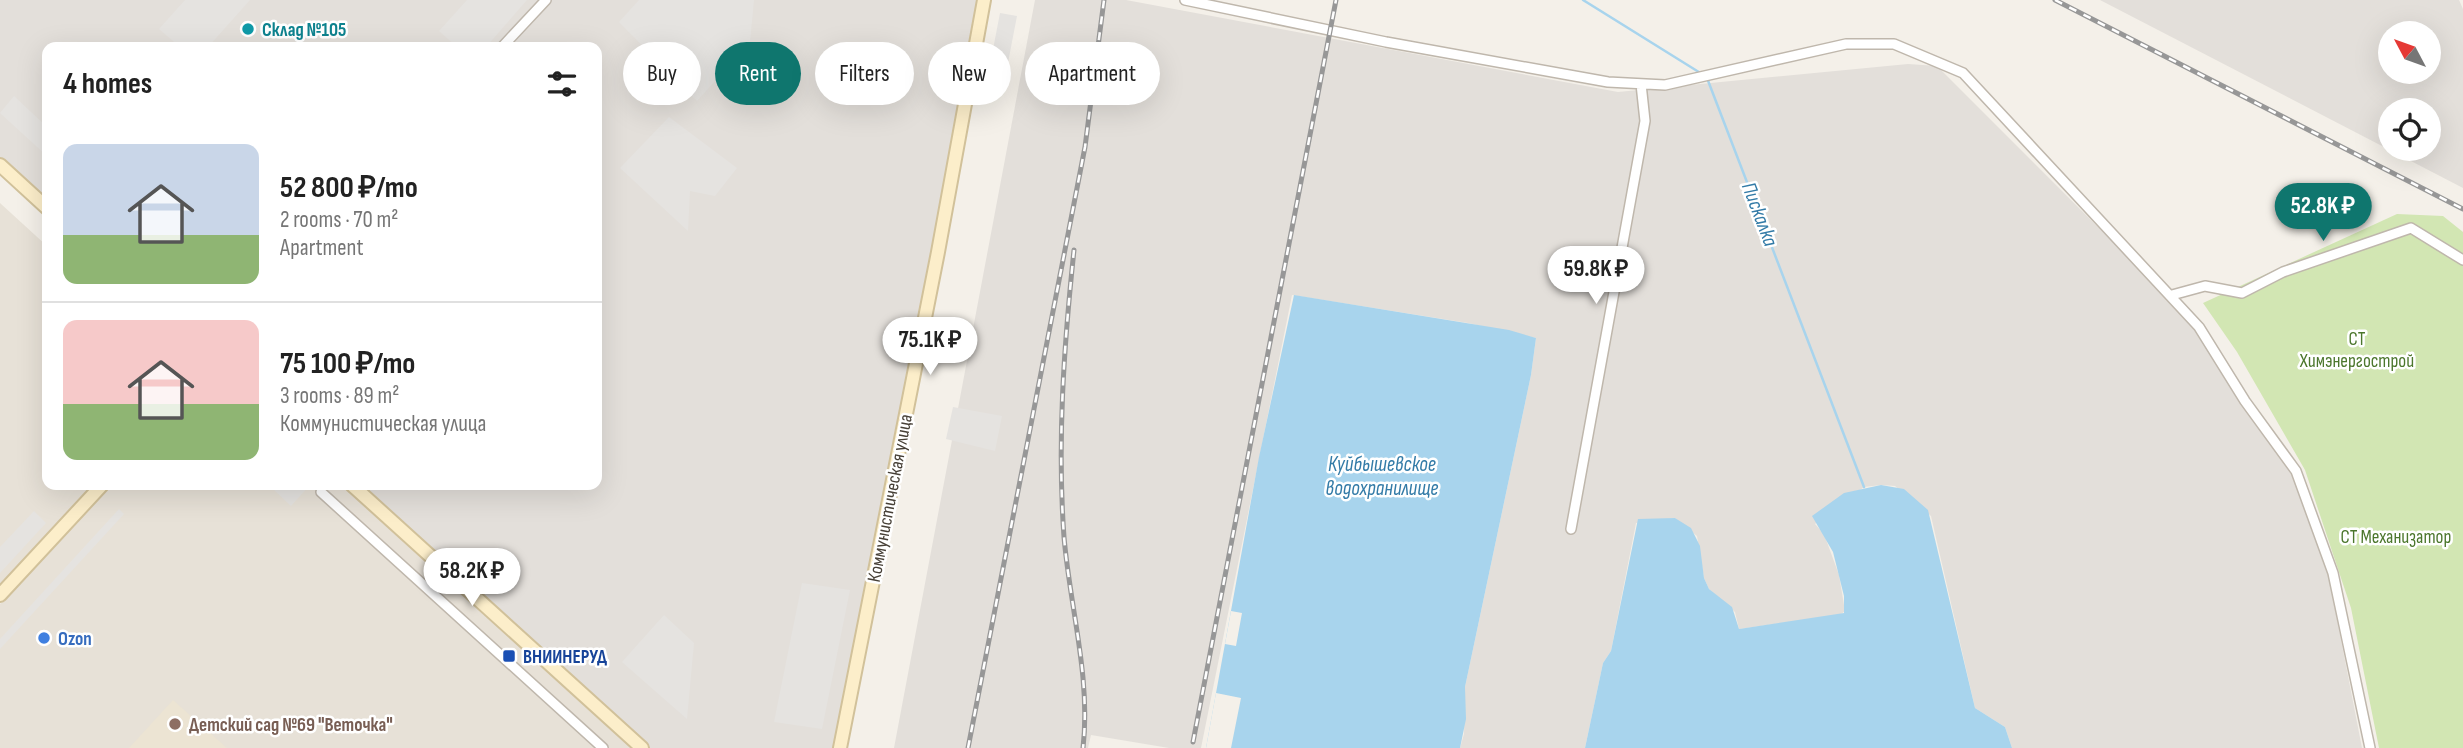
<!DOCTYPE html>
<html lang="en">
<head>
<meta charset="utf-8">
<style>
  body { margin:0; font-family:"Sofia Sans Condensed",sans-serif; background:#f6f6f6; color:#222; height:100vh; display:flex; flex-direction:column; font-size:26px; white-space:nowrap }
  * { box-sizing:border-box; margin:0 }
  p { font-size:23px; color:#767676 }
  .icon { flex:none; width:38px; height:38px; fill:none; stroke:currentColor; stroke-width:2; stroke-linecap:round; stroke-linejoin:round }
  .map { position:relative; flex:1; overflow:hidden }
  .sheet { position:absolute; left:42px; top:42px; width:560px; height:448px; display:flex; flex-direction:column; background:#fff; border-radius:14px; box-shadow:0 7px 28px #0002 }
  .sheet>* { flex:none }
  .guide { position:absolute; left:623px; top:42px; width:665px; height:63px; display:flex; gap:14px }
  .needle { width:46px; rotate:311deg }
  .buttons { position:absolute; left:2378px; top:21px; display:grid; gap:14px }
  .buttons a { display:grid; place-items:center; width:63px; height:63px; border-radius:50%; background:#fff; box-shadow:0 7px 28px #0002; font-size:35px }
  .price { position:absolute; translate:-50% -60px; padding:0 16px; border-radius:24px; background:#fff; color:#222; font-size:23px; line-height:46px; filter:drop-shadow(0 2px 4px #0008) }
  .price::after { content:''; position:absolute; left:50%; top:42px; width:21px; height:16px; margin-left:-10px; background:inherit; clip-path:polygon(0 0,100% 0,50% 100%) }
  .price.current { background:#0f766e; color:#fff }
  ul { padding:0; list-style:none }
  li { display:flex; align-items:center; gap:21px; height:175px; padding:0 21px }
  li+li { border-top:2px solid #e0e0e0 }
  li span { display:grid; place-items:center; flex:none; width:196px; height:140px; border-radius:14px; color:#555 }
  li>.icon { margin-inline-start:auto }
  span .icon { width:84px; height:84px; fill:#fffc; stroke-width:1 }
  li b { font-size:30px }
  h2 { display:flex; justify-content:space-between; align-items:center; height:84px; padding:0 21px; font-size:30px }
  .tag { padding:0 24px; border-radius:32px; background:#fff; box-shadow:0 7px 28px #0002; font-size:24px; line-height:63px }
  .tag.current { background:#0f766e; color:#fff }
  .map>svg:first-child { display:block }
</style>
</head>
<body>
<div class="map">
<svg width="2463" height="748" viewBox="0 0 2463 748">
  <rect width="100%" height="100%" fill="#f4f0e9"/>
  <!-- residential -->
  <path fill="#e7e1d7" d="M0 203 47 246V485H95L0 588Z
    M109 485H343L634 748H0V604Z"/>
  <!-- industrial -->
  <path fill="#e3dfda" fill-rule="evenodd" d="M0 0H981L835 748H647L358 485H597V47H47V201L0 158Z
    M1035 0H1126L1618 92 1908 64 1937 66 2205 334 2292 473 2327 568 2362 748H2012L2005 727 1975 708 1931 516 1895 486 1881 485 1864 487 1815 524 1824 534 1839 575 1845 611 1840 615 1739 629 1735 612 1709 589 1704 578 1697 536 1675 518 1636 523 1611 651 1603 663 1585 748H1460L1464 734 1465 687 1531 375 1536 338 1468 323 1292 295 1201 748H1169L1091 735 1088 748H894Z
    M2100 0H2459L2463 9V188ZM2390 33H2429V72H2390ZM2390 110H2429V149H2390Z"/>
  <!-- education -->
  <path fill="#ece4d3" d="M173 700 227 748H129Z"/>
  <!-- green -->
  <path fill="#d2e6b3" d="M2397 214 2443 216 2463 232V748H2379L2351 608 2305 470 2237 352 2203 303Z"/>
  <!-- parking -->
  <path fill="#e5e3e0" d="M185 0H250L208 47H180L159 29Z
    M467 0H527L486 47H457L439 31Z
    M639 0H754L750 42 697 101 619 22Z
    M1000 13 1017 16 1006 73 989 70Z
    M14 96 47 127V156L0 113Z
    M669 117 737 168 715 196 690 191 688 231 620 168Z
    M953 407 1002 416 995 451 946 439Z
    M277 485H310L291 506 273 489Z
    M119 509 124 514 0 649V639Z
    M34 511 46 523 0 573V547Z
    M802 583 850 590 822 729 774 722Z
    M664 615 694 643 687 719 622 662Z"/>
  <!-- water -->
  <path fill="#a8d4ed" d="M1294 295 1509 330 1536 338 1531 375 1465 687 1466 719 1460 748H1206L1259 457Z
    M1881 485 1904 489 1928 510 1975 708 2005 727 2012 748H1585L1603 663 1611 651 1638 519 1675 518 1691 528 1700 546 1704 578 1709 589 1732 607 1739 629 1844 613V596L1833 552 1812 516 1844 493Z"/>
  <!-- pier -->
  <path fill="#f4f0e9" d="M1231 611 1242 613 1236 646 1225 644Z
    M1216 693 1241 698 1231 748H1206Z"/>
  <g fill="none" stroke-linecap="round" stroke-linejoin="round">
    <!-- stream -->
    <path stroke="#a8d4ed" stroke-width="2.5" d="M1583 0 1702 74
      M1707 78 1864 487"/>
    <defs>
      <path id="minor" d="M1185 0 1386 42 1608 82 1665 85 1846 44H1894L1963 73 2199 327 2245 401 2296 471 2333 573 2370 748
        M502 47 546 0
        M2172 295 2205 286 2242 293 2283 272 2411 228 2463 260
        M321 492 603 748
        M1571 529 1645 121 1641 84"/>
      <path id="secondary" d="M0 165 47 208
        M352 485 642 748
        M0 595 102 485
        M840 748 938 252 984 0"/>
    </defs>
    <!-- minor casing -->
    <use href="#minor" stroke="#bfb7ac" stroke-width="12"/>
    <!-- secondary casing -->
    <use href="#secondary" stroke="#d1c19a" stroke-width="16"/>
    <!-- minor -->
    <use href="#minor" stroke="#fff" stroke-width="9"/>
    <!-- secondary -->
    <use href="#secondary" stroke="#fceeca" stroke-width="12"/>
    <defs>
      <path id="rail" d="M2055 0 2463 209
        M1074 250C1064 345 1057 441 1064 537 1070 608 1091 677 1083 748
        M1193 742 1336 0
        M968 748 1085 147 1104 0"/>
    </defs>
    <!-- rail casing -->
    <use href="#rail" stroke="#979797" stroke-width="5"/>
    <!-- rail -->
    <use href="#rail" stroke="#fff" stroke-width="2.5" stroke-dasharray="8" stroke-linecap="butt"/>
  </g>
  <!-- markers -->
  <circle fill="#0f9aa8" stroke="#fff" stroke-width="2.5" cx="248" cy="29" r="7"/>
  <circle fill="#3f7fe0" stroke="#fff" stroke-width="2.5" cx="44" cy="638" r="7"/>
  <rect fill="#1a4fb4" stroke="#fff" stroke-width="2.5" x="502" y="649" width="14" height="14" rx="3.5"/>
  <circle fill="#8d6e63" stroke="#fff" stroke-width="2.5" cx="175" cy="724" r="7"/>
  <g text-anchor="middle" stroke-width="5" stroke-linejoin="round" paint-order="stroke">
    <!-- culture labels -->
    <g font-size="19" font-weight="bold" fill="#0d838f" stroke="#fff" text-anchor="start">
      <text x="262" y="36">Склад №105</text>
    </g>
    <!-- park labels -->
    <g font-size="19" fill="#4c772d" stroke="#fff">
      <text x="2357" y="345">СТ<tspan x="2357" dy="22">Химэнергострой</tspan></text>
      <text x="2396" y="543">СТ Механизатор</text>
    </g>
    <!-- street labels -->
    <g font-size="19" fill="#474037" stroke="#fff">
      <text transform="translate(889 498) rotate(-79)" y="7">Коммунистическая улица</text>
    </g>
    <!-- shop labels -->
    <g font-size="19" font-weight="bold" fill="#366cbe" stroke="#fff" text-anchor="start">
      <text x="58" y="645">Ozon</text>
    </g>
    <!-- transit labels -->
    <g font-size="19" font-weight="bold" fill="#164399" stroke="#fff" text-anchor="start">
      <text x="523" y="663">ВНИИНЕРУД</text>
    </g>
    <!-- education labels -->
    <g font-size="19" font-weight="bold" fill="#785e54" stroke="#fff" text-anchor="start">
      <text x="189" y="731">Детский сад №69 "Веточка"</text>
    </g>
    <!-- water labels -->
    <g font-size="21" font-style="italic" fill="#337ba7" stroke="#fff">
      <text transform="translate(1760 214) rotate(69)" y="7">Пискалка</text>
      <text x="1382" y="471">Куйбышевское<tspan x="1382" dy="24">водохранилище</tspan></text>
    </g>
  </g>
</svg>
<div class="buttons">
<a><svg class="needle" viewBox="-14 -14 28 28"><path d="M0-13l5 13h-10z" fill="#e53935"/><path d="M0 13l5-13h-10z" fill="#767676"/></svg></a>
<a><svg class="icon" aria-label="locate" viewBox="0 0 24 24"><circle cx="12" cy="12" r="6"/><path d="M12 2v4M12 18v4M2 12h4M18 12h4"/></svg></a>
</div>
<b class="price current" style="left:2323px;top:243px">52.8K ₽</b>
<b class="price" style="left:1596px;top:306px">59.8K ₽</b>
<b class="price" style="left:930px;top:377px">75.1K ₽</b>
<b class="price" style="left:472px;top:608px">58.2K ₽</b>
<div class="guide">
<a class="tag">Buy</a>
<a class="tag current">Rent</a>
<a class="tag">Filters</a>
<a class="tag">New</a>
<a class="tag">Apartment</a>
</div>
<section class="sheet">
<h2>4 homes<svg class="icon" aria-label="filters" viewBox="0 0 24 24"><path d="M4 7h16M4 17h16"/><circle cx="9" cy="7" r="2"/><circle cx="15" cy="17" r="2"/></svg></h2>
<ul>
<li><span style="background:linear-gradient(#c9d6e8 65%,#8fb573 0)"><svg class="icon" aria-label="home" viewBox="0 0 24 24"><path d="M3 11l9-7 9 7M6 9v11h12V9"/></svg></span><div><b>52 800 ₽/mo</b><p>2 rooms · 70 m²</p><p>Apartment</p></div></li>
<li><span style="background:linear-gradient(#f6c9c9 60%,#8fb573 0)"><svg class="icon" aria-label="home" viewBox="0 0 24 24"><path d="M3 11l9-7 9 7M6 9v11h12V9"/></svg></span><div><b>75 100 ₽/mo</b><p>3 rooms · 89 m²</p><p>Коммунистическая улица</p></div></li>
</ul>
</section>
</div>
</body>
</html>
